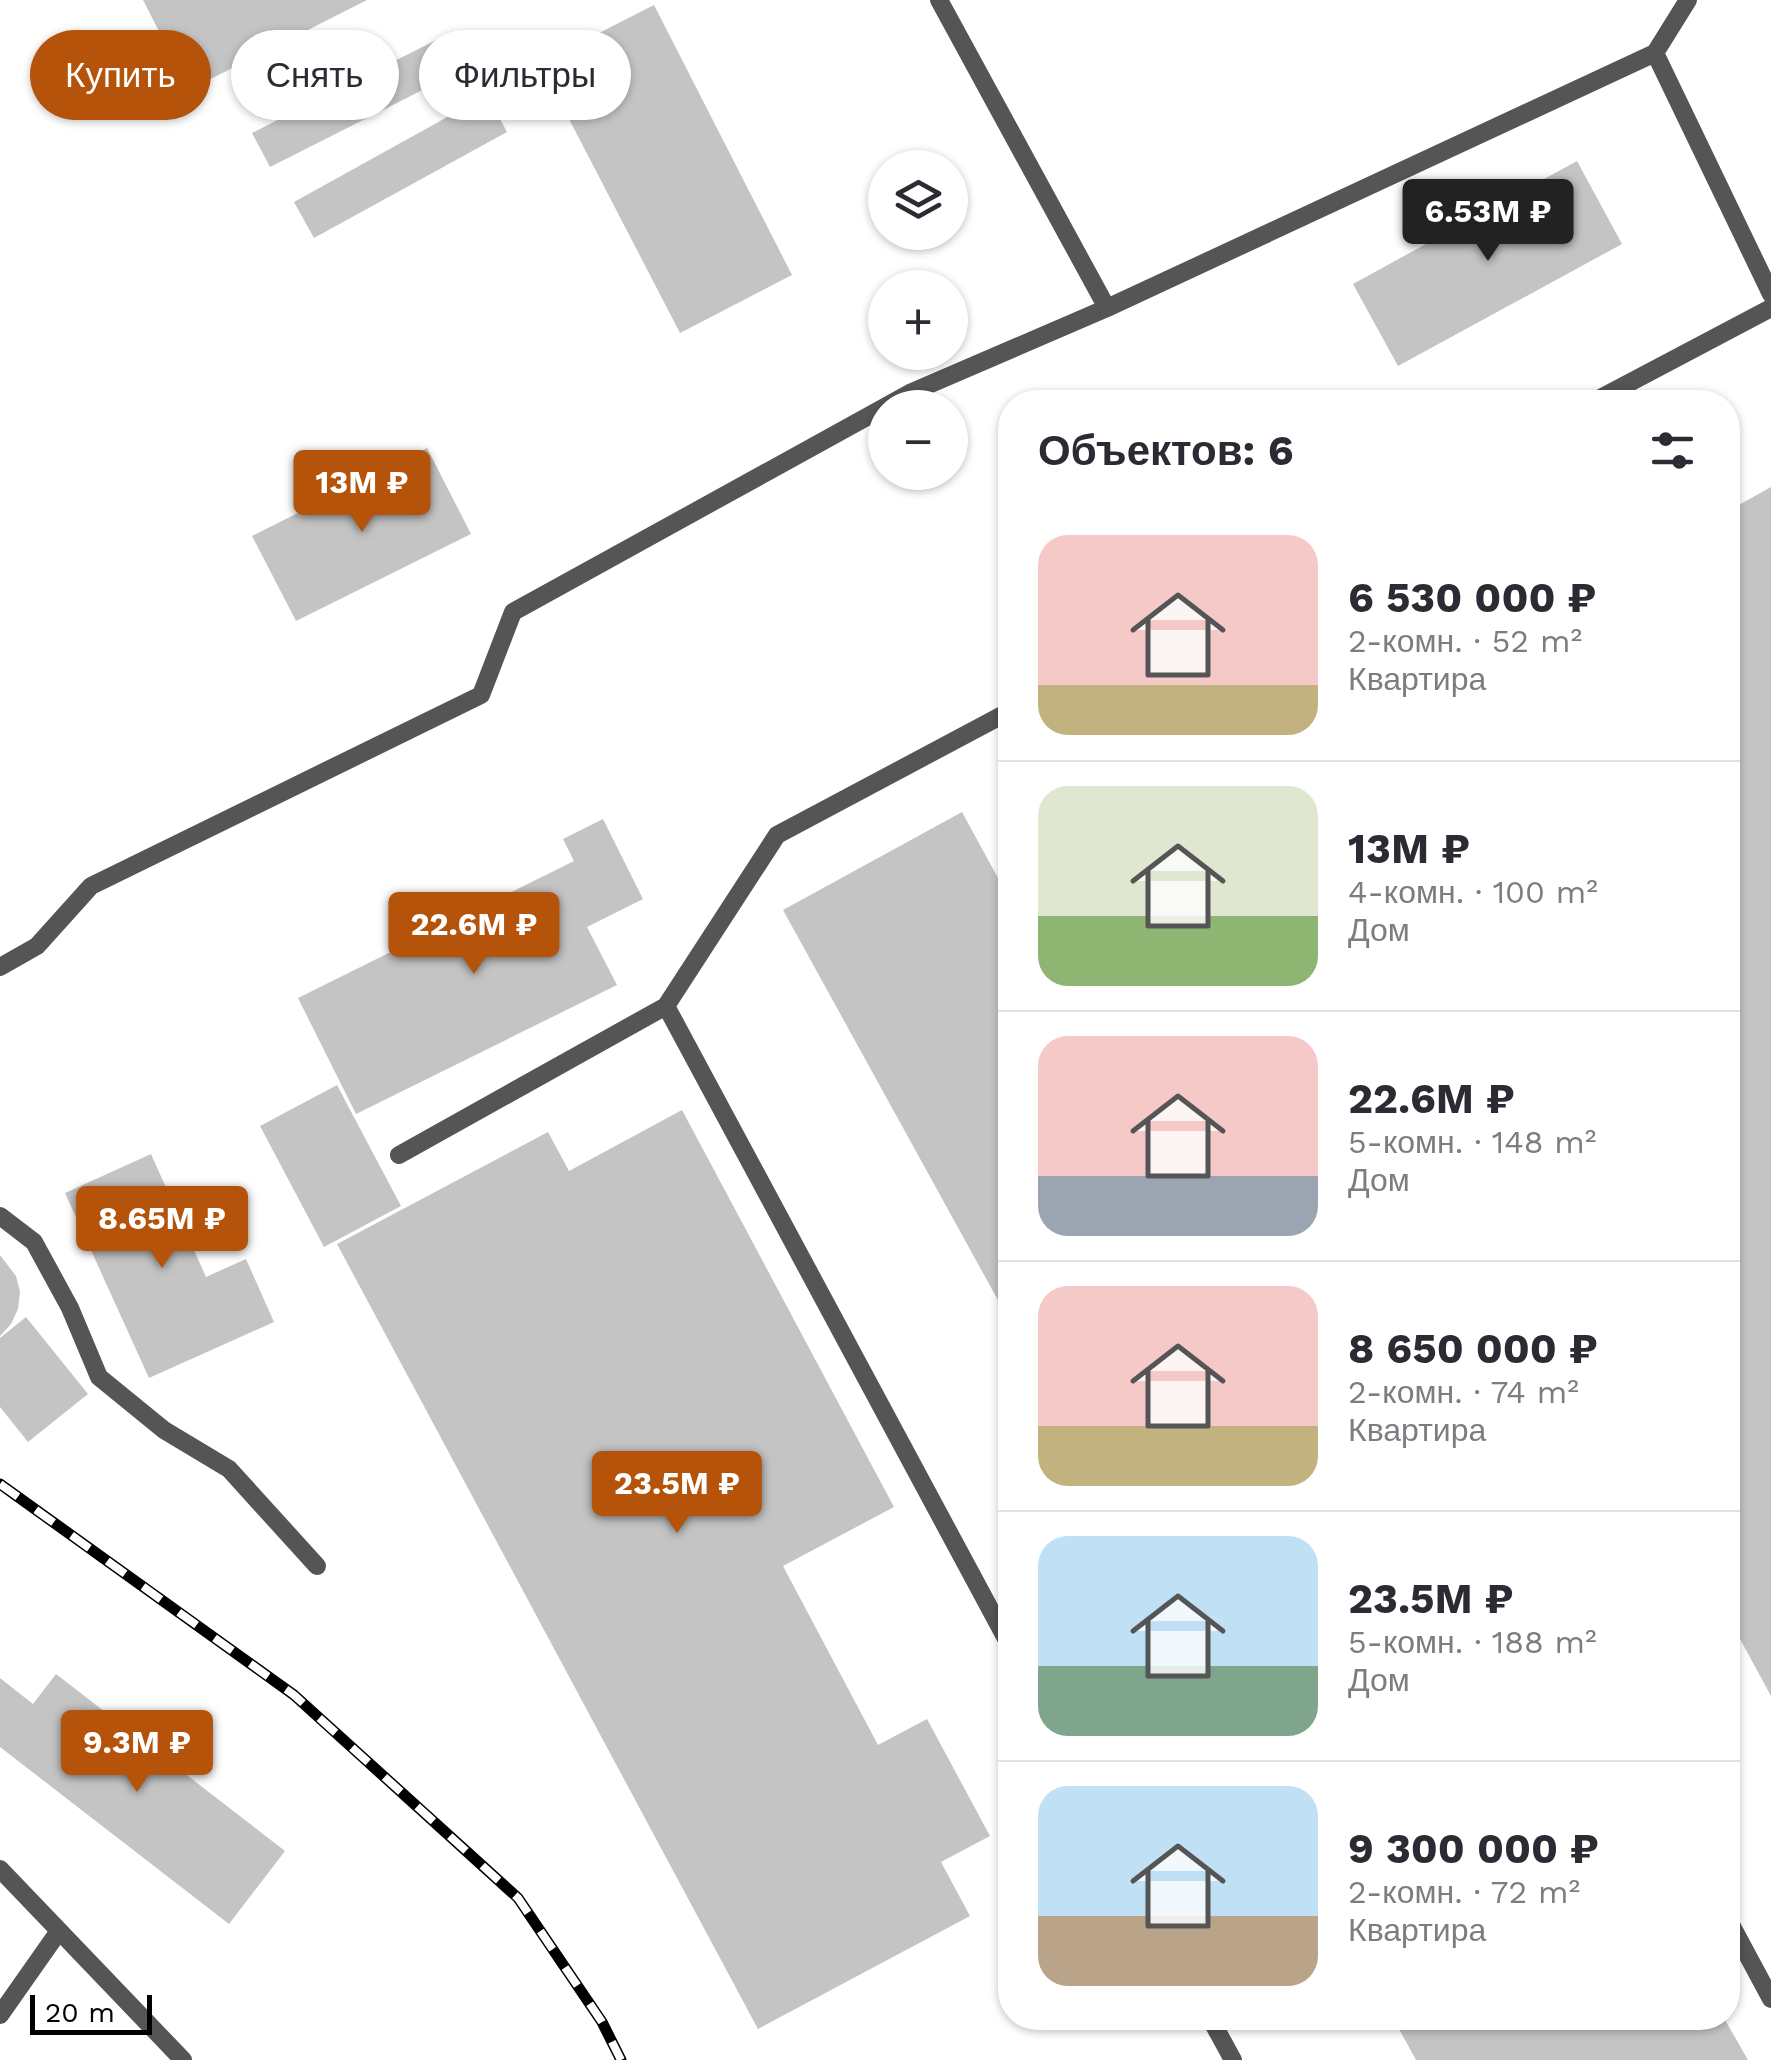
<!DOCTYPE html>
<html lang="ru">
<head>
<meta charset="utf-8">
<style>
  body { margin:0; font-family:"Work Sans",sans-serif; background:#f2f2f3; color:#2b2b33; height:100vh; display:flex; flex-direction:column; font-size:38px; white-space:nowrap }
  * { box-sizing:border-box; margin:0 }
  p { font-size:32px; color:#7c7c81 }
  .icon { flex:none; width:55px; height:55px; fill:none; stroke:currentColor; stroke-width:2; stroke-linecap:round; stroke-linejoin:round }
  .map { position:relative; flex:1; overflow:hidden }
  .drawer { position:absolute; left:998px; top:390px; width:742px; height:1640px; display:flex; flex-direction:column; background:#fff; border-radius:40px; box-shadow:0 2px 8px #0004 }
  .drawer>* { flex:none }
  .hud { position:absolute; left:30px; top:30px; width:818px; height:90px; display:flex; gap:20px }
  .controls { position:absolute; left:868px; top:150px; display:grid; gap:20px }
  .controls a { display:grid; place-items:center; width:100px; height:100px; border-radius:50%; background:#fff; box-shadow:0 2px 8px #0004; font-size:50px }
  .scale { position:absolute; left:30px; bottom:25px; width:122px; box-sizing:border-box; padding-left:10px; border:5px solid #000; border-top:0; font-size:28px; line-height:35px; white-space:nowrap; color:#000; -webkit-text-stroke:8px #fff; paint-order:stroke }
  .price { position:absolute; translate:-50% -85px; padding:0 22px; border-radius:10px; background:#b45309; color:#fff; font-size:32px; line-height:65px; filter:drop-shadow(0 2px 5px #0008) }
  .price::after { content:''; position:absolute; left:50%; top:60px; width:30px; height:22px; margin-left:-15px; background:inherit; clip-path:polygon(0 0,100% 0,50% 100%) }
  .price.selected { background:#222; color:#fff }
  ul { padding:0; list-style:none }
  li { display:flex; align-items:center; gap:30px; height:250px; padding:0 40px }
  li+li { border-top:2px solid #e1e1e2 }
  li span { display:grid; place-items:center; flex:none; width:280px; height:200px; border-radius:30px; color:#555 }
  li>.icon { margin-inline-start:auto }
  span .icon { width:120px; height:120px; fill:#fffc; stroke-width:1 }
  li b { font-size:42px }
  h2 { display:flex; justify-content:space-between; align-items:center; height:120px; padding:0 40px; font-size:42px }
  .tag { padding:0 35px; border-radius:45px; background:#fff; box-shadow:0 2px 8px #0004; font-size:35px; line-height:90px }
  .tag.selected { background:#b45309; color:#fff }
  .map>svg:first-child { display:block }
</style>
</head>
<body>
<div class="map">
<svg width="1771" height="2060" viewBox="0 0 1771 2060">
  <rect width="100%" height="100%" fill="#fff"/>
  <!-- building -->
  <path fill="#c4c4c4" d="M143 0H367L189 90Z
    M654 5 792 275 680 333 540 63Z
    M454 31 472 65 270 167 252 133Z
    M487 95 507 132 314 238 294 202Z
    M1577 161 1622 244 1398 366 1353 284Z
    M427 448 471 534 296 621 252 536Z
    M1771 487V1696L1728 1617V511Z
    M962 812 1010 900V1322L783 910Z
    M603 819 643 899 587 927 617 985 356 1114 298 998 574 861 563 839Z
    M337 1085 401 1206 324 1247 260 1126Z
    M682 1110 894 1507 783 1566 878 1745 927 1719 990 1836 941 1862 970 1916 758 2029 337 1244 548 1132 569 1171Z
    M151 1154 206 1277 246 1259 274 1322 149 1378 65 1193Z
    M0 1255 16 1276 20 1292 18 1309 11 1324 0 1336Z
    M26 1317 88 1394 28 1442 0 1407V1338Z
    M56 1674 285 1851 229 1924 0 1747V1678L33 1704Z
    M1393 2018H1619L1624 2027 1640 2018H1724L1748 2060H1416Z"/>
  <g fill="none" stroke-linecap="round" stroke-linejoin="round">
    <!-- service -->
    <path stroke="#555" stroke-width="18" d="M1655 53 1771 294
      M1107 308 1655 53 1688 0
      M1593 402 1771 308
      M1010 711 777 835 666 1006 1010 1646
      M0 967 37 946 91 886 481 695 513 612 912 392 1107 308 939 0
      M399 1155 666 1006
      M0 1216 34 1242 70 1308 99 1377 164 1430 229 1469 317 1566
      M0 1869 183 2060
      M1728 1919 1771 1999
      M0 2015 59 1931
      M1210 2018 1233 2060"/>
    <defs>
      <path id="rail" d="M0 1484 294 1695 518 1898 602 2022 621 2060"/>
    </defs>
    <!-- rail casing -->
    <use href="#rail" stroke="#000" stroke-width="11"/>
    <!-- rail -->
    <use href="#rail" stroke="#fff" stroke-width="8" stroke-dasharray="22" stroke-linecap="butt"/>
  </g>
</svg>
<div class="controls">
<a><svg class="icon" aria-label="layers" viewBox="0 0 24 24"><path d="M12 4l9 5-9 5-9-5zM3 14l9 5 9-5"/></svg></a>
<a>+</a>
<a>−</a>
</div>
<div class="scale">20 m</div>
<b class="price selected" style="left:1488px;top:264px">6.53M ₽</b>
<b class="price" style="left:362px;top:535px">13M ₽</b>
<b class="price" style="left:474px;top:977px">22.6M ₽</b>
<b class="price" style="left:162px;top:1271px">8.65M ₽</b>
<b class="price" style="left:677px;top:1536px">23.5M ₽</b>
<b class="price" style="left:137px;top:1795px">9.3M ₽</b>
<div class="hud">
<a class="tag selected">Купить</a>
<a class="tag">Снять</a>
<a class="tag">Фильтры</a>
</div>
<section class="drawer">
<h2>Объектов: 6<svg class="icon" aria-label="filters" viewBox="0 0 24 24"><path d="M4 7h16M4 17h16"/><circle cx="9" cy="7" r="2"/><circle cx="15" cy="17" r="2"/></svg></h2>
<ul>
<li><span style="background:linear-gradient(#f6c9c9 75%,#c2b280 0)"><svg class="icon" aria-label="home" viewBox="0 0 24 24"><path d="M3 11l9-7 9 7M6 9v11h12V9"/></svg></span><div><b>6 530 000 ₽</b><p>2-комн. · 52 m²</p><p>Квартира</p></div></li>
<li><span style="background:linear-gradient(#dfe7d0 65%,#8fb573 0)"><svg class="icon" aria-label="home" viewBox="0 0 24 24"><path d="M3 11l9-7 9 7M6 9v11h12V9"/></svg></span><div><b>13M ₽</b><p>4-комн. · 100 m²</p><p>Дом</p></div></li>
<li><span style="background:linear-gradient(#f6c9c9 70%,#9aa5b1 0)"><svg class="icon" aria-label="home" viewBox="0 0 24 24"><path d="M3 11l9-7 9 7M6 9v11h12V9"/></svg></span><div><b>22.6M ₽</b><p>5-комн. · 148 m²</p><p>Дом</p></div></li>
<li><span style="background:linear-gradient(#f6c9c9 70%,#c2b280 0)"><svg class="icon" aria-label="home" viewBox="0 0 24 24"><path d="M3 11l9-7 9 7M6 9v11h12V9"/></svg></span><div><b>8 650 000 ₽</b><p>2-комн. · 74 m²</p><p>Квартира</p></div></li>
<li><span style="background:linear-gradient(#bfe0f5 65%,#7fa58c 0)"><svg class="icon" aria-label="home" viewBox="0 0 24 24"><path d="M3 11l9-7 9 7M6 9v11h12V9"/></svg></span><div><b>23.5M ₽</b><p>5-комн. · 188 m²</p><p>Дом</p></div></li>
<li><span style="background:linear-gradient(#bfe0f5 65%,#b9a48a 0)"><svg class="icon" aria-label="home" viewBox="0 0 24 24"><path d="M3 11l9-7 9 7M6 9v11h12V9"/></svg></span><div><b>9 300 000 ₽</b><p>2-комн. · 72 m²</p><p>Квартира</p></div></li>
</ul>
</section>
</div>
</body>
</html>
